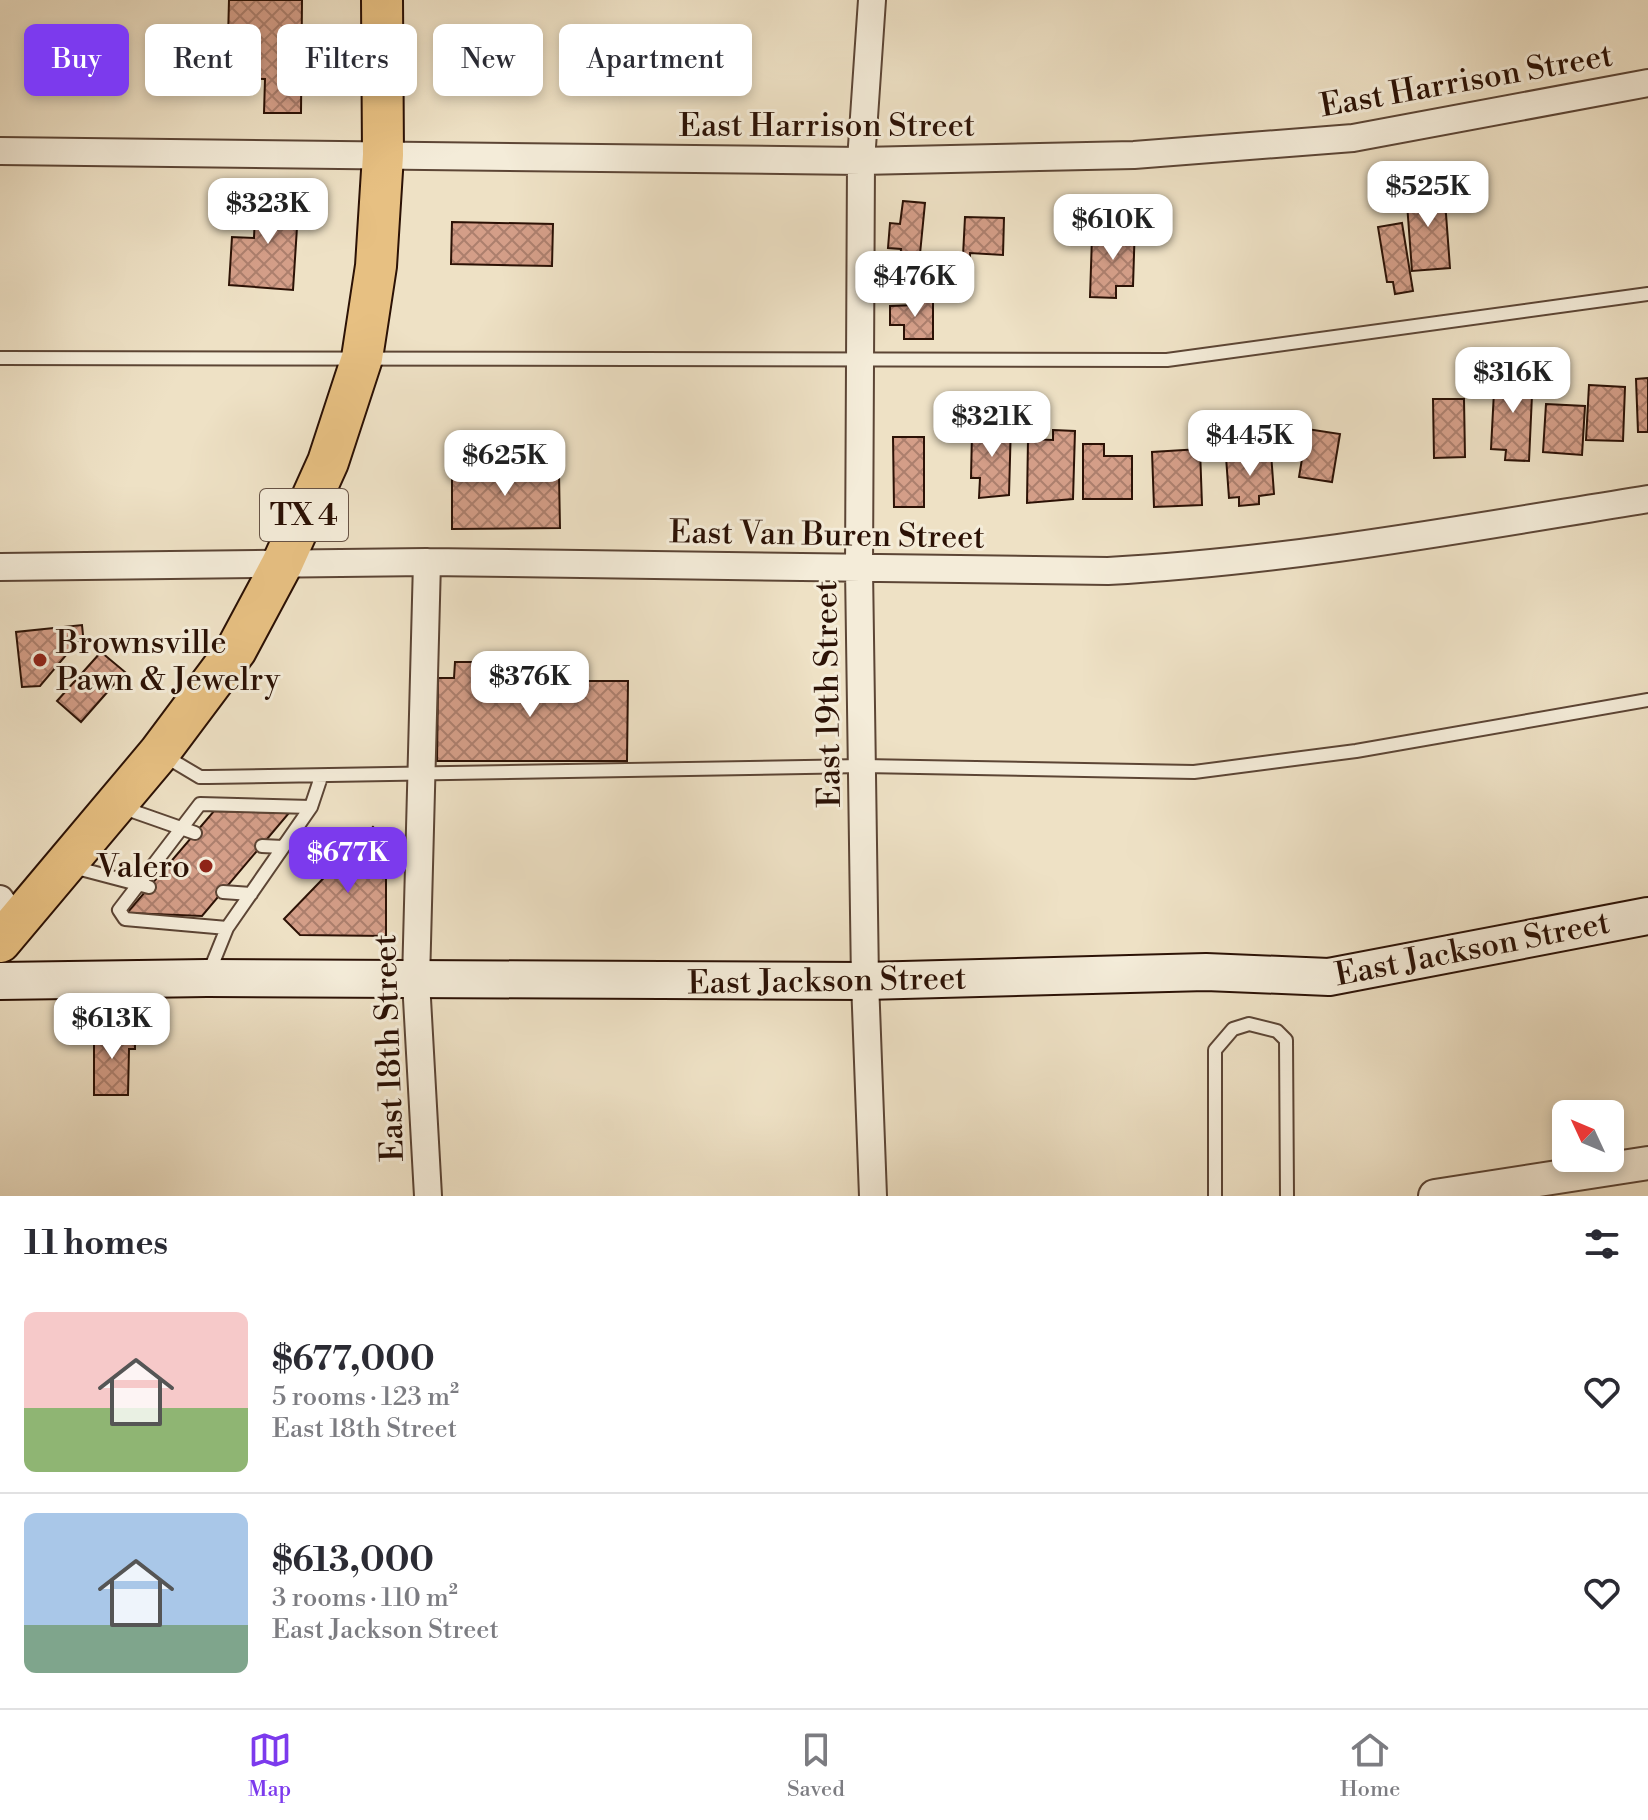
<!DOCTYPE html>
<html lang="en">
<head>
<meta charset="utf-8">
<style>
  body { margin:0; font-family:"Libre Bodoni",serif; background:#f2f2f3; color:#2b2b33; height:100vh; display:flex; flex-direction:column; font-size:30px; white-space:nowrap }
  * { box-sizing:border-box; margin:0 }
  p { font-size:26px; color:#7c7c81 }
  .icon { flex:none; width:44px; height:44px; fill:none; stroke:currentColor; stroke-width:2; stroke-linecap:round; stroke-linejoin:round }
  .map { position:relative; height:1196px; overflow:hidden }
  .details { display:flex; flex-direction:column; background:#fff; flex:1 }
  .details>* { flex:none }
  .guide { position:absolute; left:24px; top:24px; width:800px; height:72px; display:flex; gap:16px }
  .needle { width:52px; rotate:314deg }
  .controls { position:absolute; left:1552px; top:1100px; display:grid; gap:16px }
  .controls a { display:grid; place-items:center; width:72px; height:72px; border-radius:12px; background:#fff; box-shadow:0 4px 12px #0003; font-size:40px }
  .price { position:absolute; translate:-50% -68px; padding:0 18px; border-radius:16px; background:#fff; color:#222; font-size:26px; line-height:52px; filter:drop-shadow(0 2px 4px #0008) }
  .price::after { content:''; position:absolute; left:50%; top:48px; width:24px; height:18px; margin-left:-12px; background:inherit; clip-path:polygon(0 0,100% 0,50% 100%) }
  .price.current { background:#7c3aed; color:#fff }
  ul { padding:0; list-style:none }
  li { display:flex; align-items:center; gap:24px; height:200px; padding:0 24px }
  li+li { border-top:2px solid #e1e1e2 }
  li span { display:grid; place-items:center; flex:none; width:224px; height:160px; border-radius:12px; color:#555 }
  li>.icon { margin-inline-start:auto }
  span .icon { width:96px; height:96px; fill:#fffc; stroke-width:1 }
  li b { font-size:34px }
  h2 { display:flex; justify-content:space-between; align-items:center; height:96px; padding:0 24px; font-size:34px }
  .pill { padding:0 28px; border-radius:12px; background:#fff; box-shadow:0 4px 12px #0003; font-size:28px; line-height:72px }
  .pill.current { background:#7c3aed; color:#fff }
  .menu { display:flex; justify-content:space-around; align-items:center; height:112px; border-top:2px solid #e1e1e2; background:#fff; font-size:22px; color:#7c7c81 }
  .menu a { display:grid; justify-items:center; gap:4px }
  .menu .current { color:#7c3aed }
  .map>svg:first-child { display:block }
</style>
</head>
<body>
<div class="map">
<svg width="1648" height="1196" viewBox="0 0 1648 1196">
  <defs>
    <pattern id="building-cross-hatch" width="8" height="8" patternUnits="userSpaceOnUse" patternTransform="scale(2)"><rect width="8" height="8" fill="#d49e88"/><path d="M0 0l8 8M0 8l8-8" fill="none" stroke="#ac7f6d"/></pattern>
  </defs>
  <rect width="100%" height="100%" fill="#eee1c5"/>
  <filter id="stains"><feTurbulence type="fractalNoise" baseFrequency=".0025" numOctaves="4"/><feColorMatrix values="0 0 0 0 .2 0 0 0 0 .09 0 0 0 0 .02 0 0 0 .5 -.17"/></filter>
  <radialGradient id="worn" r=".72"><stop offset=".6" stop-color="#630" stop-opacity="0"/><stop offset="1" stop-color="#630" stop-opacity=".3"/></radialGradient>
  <!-- building -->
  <path fill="url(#building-cross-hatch)" stroke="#2b1105" stroke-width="2" d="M229 0H302L301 113H264L265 79 227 78Z
    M1444 187 1450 268 1412 271 1406 190Z
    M256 193 299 196 293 290 229 285 232 237 254 238Z
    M903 201 925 203 919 264 900 262 901 249 888 248 890 223 900 224Z
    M965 217 1004 218 1003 255 970 253V257L963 256Z
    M452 222 553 224 552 266 451 264Z
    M1115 223H1135L1133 286H1116V298L1090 297 1092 237H1114Z
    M1402 223 1413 291 1395 294 1393 282H1387L1378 227Z
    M916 299H933V339H904V325H890V306L916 305Z
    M1495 372 1533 373 1529 461 1505 460 1506 450 1491 449Z
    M1648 378V432H1638L1636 379Z
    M1589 385 1625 387 1623 441 1586 440Z
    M1433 399H1464L1465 457 1434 458Z
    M1546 404 1585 406 1582 455 1543 452Z
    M991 422 1011 423 1009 495 979 498 980 478H971L972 433 979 425 991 428Z
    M1307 429 1340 434 1332 482 1299 477Z
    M1053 430 1075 431 1073 499 1027 503 1028 439 1053 440Z
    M893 437H924V507H894Z
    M1083 444H1104V456H1132V499H1083Z
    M1200 449 1202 505 1154 507 1152 452Z
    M1271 453 1274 494 1259 496V504L1239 506V497L1229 498 1226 457Z
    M528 459V474H559L560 528 452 529V472L489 471V460Z
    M82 625 83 635 40 686 22 687 16 632Z
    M101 652 125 672 81 722 57 701Z
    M455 662H482V681H628L627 761H437L438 678H454Z
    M214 811 289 813 202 916 127 913Z
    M373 827 386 839V936L300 935 284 919Z
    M94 1029H135V1049H129L128 1095H94Z"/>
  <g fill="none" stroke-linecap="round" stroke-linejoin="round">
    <defs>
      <path id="service" d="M0 358 1167 360 1648 294
        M163 755 200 777H208L863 766 1194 772 1356 751 1648 700
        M121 807 195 833
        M262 846 283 847
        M73 867 149 887
        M223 892 251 894
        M227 928 125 919 119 910 200 804 311 807
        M208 975 227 928 311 807 321 777
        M1215 1196V1050L1233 1029 1249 1024 1277 1031 1286 1040 1287 1196"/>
      <path id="minor" d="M872 0 861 161 859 569 865 981 873 1196
        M0 151 861 161 1134 155 1353 138 1648 83
        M427 562 416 981 428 1196
        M0 567 427 562 1108 571C1290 561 1468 528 1648 499
        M0 899 17 923"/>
      <path id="tertiary" d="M1435 1196 1648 1163"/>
      <path id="secondary" d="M0 981 207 978 865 981 1206 972 1329 977 1648 916"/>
      <path id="primary" d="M0 942 159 753 236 650 282 564 328 462 362 358 376 266 383 155 382 0"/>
    </defs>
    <!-- service casing -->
    <use href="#service" stroke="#5c4535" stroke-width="16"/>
    <!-- minor casing -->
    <use href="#minor" stroke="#5c4535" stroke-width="30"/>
    <!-- tertiary casing -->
    <use href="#tertiary" stroke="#5c4535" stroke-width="36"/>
    <!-- secondary casing -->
    <use href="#secondary" stroke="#2b1105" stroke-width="40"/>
    <!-- primary casing -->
    <use href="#primary" stroke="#2b1105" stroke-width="44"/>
    <!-- service -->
    <use href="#service" stroke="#f4ecd9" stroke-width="12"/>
    <!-- minor -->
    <use href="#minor" stroke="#f4ecd9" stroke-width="26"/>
    <!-- tertiary -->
    <use href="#tertiary" stroke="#f4ecd9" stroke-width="32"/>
    <!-- secondary -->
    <use href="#secondary" stroke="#f4ecd9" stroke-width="36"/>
    <!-- primary -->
    <use href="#primary" stroke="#e7c082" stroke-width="40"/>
  </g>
  <!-- markers -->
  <g fill="#8f2418" stroke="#f4ecd9" stroke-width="3">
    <circle cx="40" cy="660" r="8"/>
    <circle cx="206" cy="866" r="8"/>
  </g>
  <g text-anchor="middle" stroke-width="6" stroke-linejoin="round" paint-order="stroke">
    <!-- shield labels -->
    <rect fill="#f4ecd9" stroke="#675345" stroke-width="2" x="260" y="489" width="88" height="52" rx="6"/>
    <g font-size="30" font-weight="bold" fill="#2b1105">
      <text x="304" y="525">TX 4</text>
    </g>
    <!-- street labels -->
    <g font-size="32" fill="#2b1105" stroke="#f4ecd9">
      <text transform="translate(1466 80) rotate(-10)" y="11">East Harrison Street</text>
      <text x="827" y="136">East Harrison Street</text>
      <text transform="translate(827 534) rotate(1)" y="11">East Van Buren Street</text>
      <text transform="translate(827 694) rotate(-91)" y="11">East 19th Street</text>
      <text transform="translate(1472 948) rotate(-11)" y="11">East Jackson Street</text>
      <text transform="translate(827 980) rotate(-1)" y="11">East Jackson Street</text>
      <text transform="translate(388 1048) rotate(-92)" y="11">East 18th Street</text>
    </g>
    <!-- poi labels -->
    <g font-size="32" fill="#2b1105" stroke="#f4ecd9" text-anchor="start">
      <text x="56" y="653">Brownsville<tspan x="56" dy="37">Pawn &amp; Jewelry</tspan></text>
      <text x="190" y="877" text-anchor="end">Valero</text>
    </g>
  </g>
  <rect width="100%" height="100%" filter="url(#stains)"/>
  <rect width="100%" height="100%" fill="url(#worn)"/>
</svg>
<div class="controls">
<a><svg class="needle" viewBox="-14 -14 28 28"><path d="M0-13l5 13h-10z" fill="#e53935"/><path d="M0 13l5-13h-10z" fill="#7c7c81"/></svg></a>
</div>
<b class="price" style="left:1428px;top:229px">$525K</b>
<b class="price" style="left:268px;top:246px">$323K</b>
<b class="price" style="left:1113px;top:262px">$610K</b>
<b class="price" style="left:915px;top:319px">$476K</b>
<b class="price" style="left:1513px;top:415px">$316K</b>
<b class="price" style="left:992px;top:459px">$321K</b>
<b class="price" style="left:1250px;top:478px">$445K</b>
<b class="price" style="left:505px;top:498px">$625K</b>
<b class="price" style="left:530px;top:719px">$376K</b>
<b class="price current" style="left:348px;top:895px">$677K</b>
<b class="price" style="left:112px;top:1061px">$613K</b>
<div class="guide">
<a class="pill current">Buy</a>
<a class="pill">Rent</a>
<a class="pill">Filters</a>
<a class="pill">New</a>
<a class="pill">Apartment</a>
</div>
</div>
<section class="details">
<h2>11 homes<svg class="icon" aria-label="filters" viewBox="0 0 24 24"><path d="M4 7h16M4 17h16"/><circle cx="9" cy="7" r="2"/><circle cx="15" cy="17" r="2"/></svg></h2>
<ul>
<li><span style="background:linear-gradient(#f6c9c9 60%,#8fb573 0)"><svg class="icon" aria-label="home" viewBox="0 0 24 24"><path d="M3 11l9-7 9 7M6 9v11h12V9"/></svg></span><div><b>$677,000</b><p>5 rooms · 123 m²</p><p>East 18th Street</p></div><svg class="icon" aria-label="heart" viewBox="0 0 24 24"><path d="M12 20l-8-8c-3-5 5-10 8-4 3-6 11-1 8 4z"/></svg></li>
<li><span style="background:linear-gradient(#a9c7e8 70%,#7fa58c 0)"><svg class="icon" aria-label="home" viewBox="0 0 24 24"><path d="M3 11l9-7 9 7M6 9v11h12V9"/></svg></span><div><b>$613,000</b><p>3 rooms · 110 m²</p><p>East Jackson Street</p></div><svg class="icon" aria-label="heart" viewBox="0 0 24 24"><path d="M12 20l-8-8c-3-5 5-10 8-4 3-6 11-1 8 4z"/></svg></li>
</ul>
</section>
<nav class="menu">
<a class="current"><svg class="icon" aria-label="map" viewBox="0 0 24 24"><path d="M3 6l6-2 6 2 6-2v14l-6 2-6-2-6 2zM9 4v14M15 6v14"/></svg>Map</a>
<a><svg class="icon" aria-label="saved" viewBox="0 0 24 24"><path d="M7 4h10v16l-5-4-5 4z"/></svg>Saved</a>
<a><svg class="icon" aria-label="home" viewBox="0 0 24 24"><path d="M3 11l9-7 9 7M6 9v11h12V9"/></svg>Home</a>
</nav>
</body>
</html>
